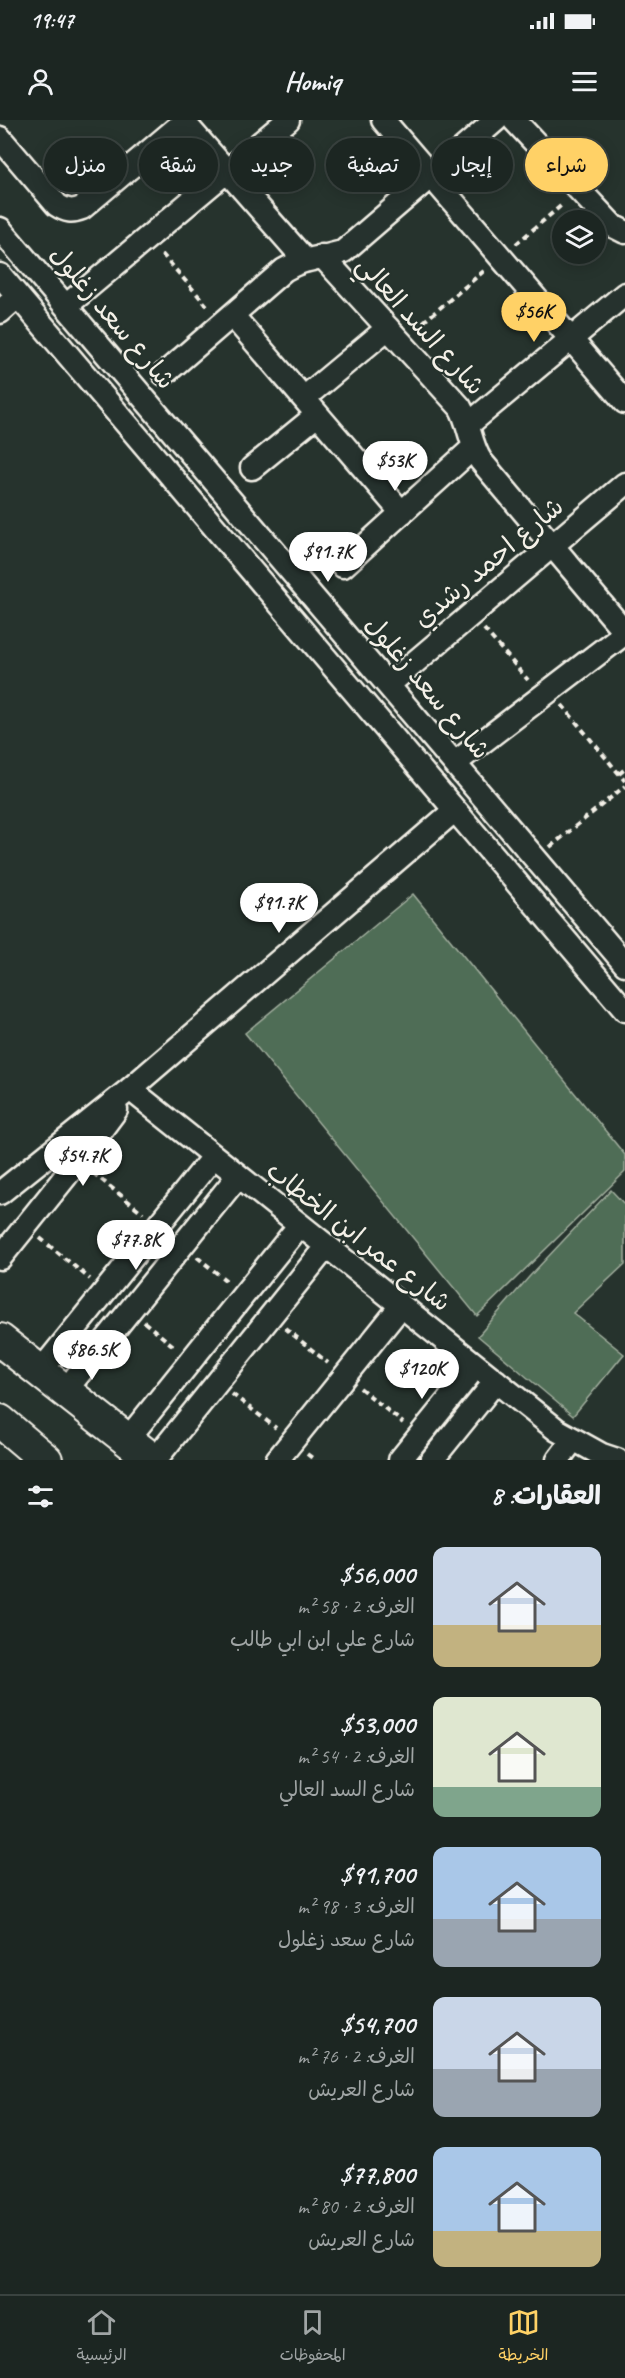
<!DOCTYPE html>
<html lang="ar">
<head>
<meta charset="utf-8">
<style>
  body { margin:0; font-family:Caveat,"Playpen Sans Arabic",sans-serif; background:#29322f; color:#f1f3f6; direction:rtl; height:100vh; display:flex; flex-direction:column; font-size:22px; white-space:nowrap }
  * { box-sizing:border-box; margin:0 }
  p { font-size:20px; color:#a0a5a5 }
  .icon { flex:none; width:33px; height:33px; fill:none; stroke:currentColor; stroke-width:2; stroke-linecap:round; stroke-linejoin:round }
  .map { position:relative; height:1340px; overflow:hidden; direction:ltr }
  .drawer { display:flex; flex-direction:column; background:#1c2622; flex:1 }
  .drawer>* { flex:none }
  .guide { position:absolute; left:18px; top:18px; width:590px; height:54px; direction:rtl; display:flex; gap:12px }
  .controls { position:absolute; left:552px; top:90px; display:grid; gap:12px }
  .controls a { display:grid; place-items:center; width:54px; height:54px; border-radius:50%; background:#1c2622; box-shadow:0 3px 15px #0003,0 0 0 2px #3a4340; font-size:30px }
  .price { position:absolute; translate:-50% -51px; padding:0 14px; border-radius:21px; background:#fff; color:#222; font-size:20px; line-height:39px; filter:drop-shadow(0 2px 3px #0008) }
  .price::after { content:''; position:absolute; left:50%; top:36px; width:18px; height:14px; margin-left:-9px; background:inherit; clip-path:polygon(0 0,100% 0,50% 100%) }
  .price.selected { background:#ffd166; color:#111 }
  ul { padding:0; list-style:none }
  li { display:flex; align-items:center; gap:18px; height:150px; padding:0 24px }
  li span { display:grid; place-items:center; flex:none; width:168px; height:120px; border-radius:12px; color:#555 }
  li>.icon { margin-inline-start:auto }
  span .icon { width:72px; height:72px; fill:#fffc; stroke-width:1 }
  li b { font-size:26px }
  h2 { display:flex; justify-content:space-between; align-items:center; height:72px; padding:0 24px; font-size:26px }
  .tag { padding:0 21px; border-radius:27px; background:#1c2622; box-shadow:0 3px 15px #0003,0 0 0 2px #3a4340; font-size:21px; line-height:54px }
  .tag.selected { background:#ffd166; color:#111 }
  .status { display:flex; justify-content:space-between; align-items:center; height:42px; padding:0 30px; background:#1c2622; direction:ltr }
  .status svg { height:16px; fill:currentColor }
  header { display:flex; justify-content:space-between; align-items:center; height:78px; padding:0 24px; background:#1c2622; font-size:27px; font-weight:600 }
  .dock { display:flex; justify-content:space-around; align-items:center; height:84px; border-top:2px solid #3a4340; background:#1c2622; font-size:16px; color:#a0a5a5 }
  .dock a { display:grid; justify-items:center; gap:3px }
  .dock .selected { color:#ffd166 }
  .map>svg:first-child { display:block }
</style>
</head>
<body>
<div class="status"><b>19:47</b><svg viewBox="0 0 49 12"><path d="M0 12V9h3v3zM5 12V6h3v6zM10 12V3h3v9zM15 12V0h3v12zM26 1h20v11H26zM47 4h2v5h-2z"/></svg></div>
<header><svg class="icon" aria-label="menu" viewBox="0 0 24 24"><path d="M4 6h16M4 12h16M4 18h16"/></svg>Homiq<svg class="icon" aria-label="person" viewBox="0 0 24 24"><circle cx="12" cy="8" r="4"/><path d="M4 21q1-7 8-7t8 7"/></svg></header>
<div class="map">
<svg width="625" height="1340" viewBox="0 0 625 1340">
  <rect width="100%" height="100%" fill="#26332d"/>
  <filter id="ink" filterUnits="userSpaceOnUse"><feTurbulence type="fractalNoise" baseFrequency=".0167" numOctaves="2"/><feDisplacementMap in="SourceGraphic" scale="12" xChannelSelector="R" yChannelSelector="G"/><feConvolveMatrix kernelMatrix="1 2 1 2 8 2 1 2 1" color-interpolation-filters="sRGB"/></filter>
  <g filter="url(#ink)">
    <!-- green -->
    <path fill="#506d56" stroke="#a2af9f" stroke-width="1.5" d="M413 774 625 1035V1052L477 1196 245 913Z
      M611 1070 625 1085V1144L573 1193 624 1234 573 1296 478 1216 529 1157Z"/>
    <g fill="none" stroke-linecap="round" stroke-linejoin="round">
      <defs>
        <path id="street" d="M182 0 304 139
          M383 0 625 282
          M514 0 613 106 625 112
          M0 18 57 85C66 91 72 92 82 88L184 2
          M0 109 625 844
          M322 136 460 287C470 304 470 325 481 341L625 512
          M0 155 625 890
          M66 186 288 0
          M0 192 18 176
          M232 195 402 393
          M164 254 284 150C304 137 324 139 344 131L496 0
          M304 278 388 208
          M469 304 625 174
          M252 348 317 295
          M343 446 474 327
          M388 565 625 364
          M455 643 625 513
          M130 969 557 1310 602 1335 617 1340
          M0 1073 130 969 455 690
          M0 1138 78 1041 116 990
          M40 1252 213 1037
          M65 1271 238 1056
          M127 1320 299 1106
          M155 1340 326 1127
          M277 1340 401 1186
          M400 1340 476 1246
          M432 1340 496 1261
          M558 1340 573 1320"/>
        <path id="secondary" d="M0 1220 153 1340
          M0 1301 46 1340"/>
      </defs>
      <!-- street casing -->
      <use href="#street" stroke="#f4f1e8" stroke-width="27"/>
      <!-- secondary casing -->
      <use href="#secondary" stroke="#f4f1e8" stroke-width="36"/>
      <!-- path -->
      <path stroke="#f4f1e8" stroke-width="4" stroke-dasharray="6 4.5" stroke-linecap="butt" d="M516 124 563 84
        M162 134 210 189
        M415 209 485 150
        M484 509 528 560
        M562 585 625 661
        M619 654 625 649
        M550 727 625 666
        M93 1053 143 1093
        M40 1118 90 1159
        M197 1137 229 1163
        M144 1202 176 1228
        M285 1208 328 1243
        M360 1268 403 1303
        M232 1274 276 1308
        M307 1334 315 1340"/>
      <!-- street -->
      <use href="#street" stroke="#26332d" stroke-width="22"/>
      <!-- secondary -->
      <use href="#secondary" stroke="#26332d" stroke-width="32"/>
    </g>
  </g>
  <g text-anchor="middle" stroke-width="4.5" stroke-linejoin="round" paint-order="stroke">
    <!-- street labels -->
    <g font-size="26" fill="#f4f1e8" stroke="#26332d">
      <text transform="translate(113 197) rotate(50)" y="9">شارع سعد زغلول</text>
      <text transform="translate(421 205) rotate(48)" y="9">شارع السد العالي</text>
      <text transform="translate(488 442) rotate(-40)" y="9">شارع احمد رشدي</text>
      <text transform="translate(428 567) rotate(50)" y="9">شارع سعد زغلول</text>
      <text transform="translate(359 1116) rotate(38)" y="9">شارع عمر ابن الخطاب</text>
    </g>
  </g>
</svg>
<div class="controls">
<a><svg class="icon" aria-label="layers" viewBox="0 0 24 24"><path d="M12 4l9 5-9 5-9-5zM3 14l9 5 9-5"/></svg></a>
</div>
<b class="price selected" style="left:534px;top:223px">$56K</b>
<b class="price" style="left:395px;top:372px">$53K</b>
<b class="price" style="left:328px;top:463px">$91.7K</b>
<b class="price" style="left:279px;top:814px">$91.7K</b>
<b class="price" style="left:83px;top:1067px">$54.7K</b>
<b class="price" style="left:136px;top:1151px">$77.8K</b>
<b class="price" style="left:92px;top:1261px">$86.5K</b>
<b class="price" style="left:422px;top:1280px">$120K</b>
<div class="guide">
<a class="tag selected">شراء</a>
<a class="tag">إيجار</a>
<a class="tag">تصفية</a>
<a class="tag">جديد</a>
<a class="tag">شقة</a>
<a class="tag">منزل</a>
</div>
</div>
<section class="drawer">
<h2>العقارات: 8<svg class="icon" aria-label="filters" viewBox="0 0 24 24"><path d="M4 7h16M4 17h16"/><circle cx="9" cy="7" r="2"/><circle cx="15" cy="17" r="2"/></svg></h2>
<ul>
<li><span style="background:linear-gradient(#c9d6e8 65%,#c2b280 0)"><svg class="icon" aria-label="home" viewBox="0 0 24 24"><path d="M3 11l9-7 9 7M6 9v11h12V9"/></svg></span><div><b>$56,000</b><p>الغرف: 2 · 58 m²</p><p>شارع علي ابن ابي طالب</p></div></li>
<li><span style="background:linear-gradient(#dfe7d0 75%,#7fa58c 0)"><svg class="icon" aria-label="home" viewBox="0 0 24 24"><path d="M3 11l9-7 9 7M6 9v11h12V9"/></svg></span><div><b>$53,000</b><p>الغرف: 2 · 54 m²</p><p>شارع السد العالي</p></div></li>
<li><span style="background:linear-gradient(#a9c7e8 60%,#9aa5b1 0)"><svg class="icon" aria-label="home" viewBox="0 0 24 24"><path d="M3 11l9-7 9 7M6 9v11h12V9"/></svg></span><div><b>$91,700</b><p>الغرف: 3 · 98 m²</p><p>شارع سعد زغلول</p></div></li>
<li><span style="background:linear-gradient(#c9d6e8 60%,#9aa5b1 0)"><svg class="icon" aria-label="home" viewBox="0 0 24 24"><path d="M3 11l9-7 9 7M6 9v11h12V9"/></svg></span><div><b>$54,700</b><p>الغرف: 2 · 76 m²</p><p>شارع العريش</p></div></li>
<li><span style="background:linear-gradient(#a9c7e8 70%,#c2b280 0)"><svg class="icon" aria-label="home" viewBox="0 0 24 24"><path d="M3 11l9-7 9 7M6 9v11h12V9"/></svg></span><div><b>$77,800</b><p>الغرف: 2 · 80 m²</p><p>شارع العريش</p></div></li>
</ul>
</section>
<nav class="dock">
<a class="selected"><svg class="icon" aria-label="map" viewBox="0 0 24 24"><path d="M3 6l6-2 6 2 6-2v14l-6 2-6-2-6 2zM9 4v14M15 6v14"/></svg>الخريطة</a>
<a><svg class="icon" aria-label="saved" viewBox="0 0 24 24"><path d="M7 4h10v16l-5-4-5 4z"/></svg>المحفوظات</a>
<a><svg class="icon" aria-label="home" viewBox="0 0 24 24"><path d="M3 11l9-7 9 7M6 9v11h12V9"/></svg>الرئيسية</a>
</nav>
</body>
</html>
